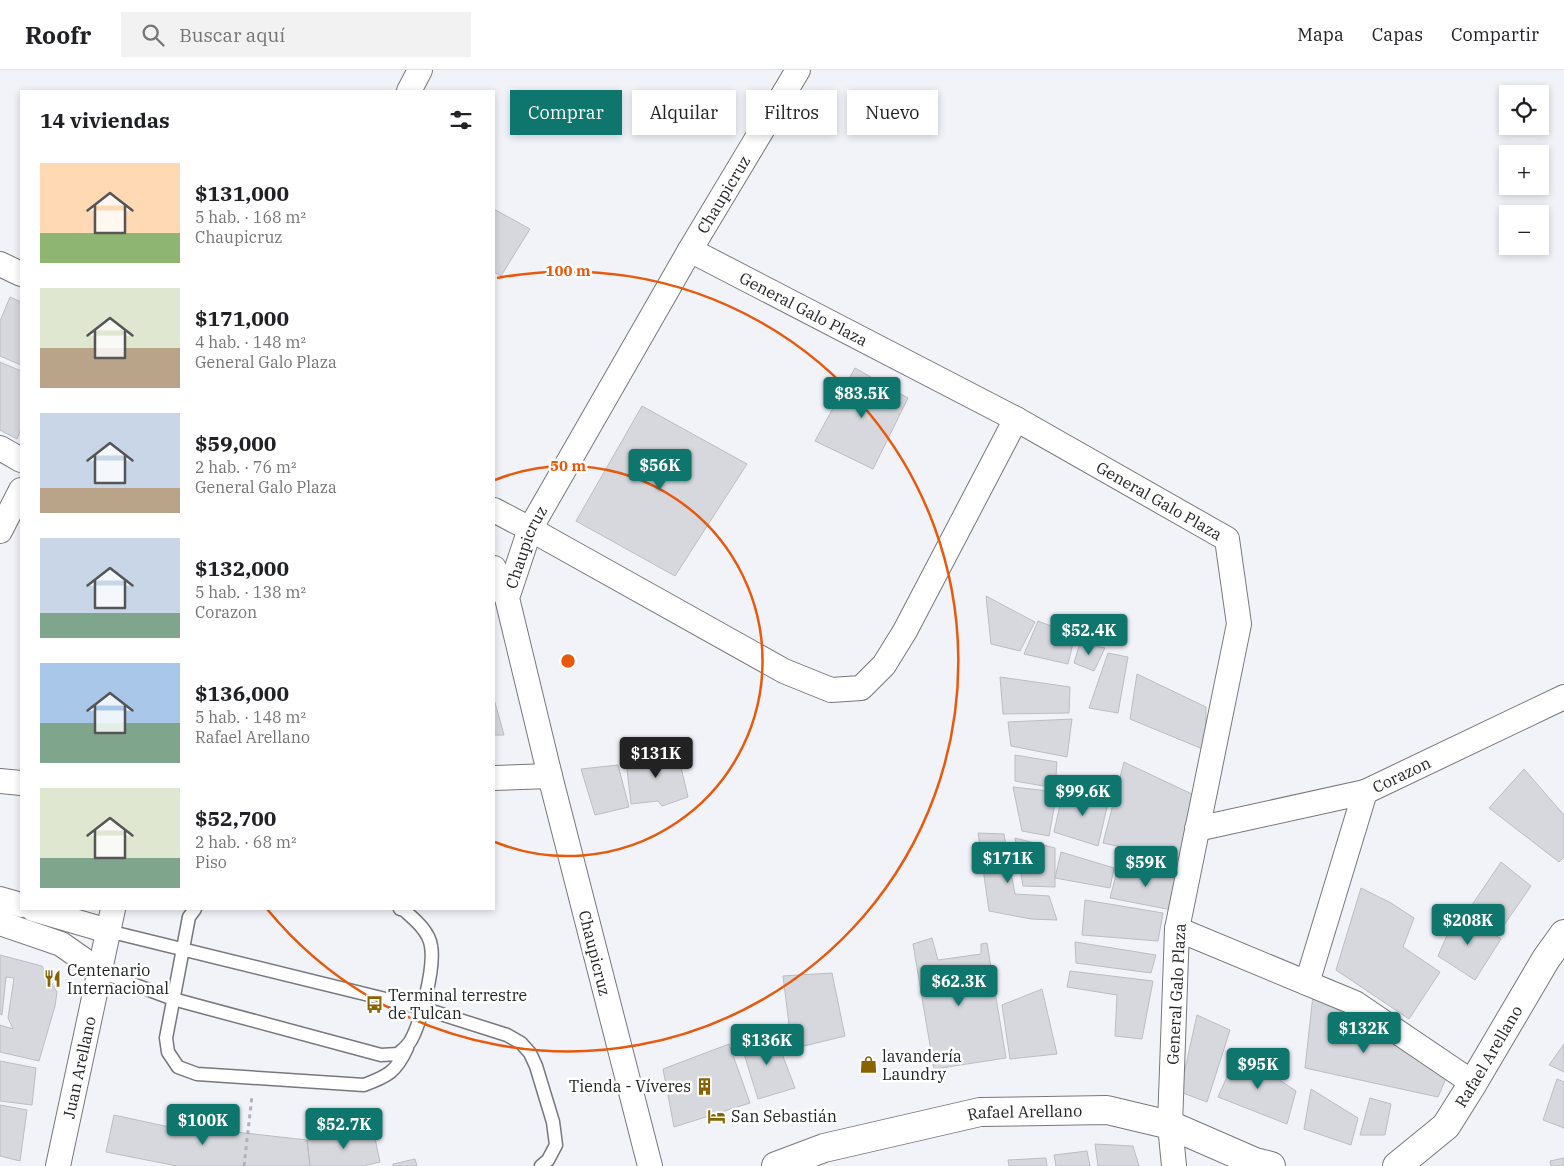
<!DOCTYPE html>
<html lang="es">
<head>
<meta charset="utf-8">
<style>
  body { margin:0; font-family:"IBM Plex Serif",serif; background:#f2f2f2; color:#202124; height:100vh; display:flex; flex-direction:column; font-size:19px; white-space:nowrap }
  * { box-sizing:border-box; margin:0 }
  p { font-size:16px; color:#757577 }
  .icon { flex:none; width:28px; height:28px; fill:none; stroke:currentColor; stroke-width:2; stroke-linecap:round; stroke-linejoin:round }
  .map { position:relative; flex:1; overflow:hidden }
  .drawer { position:absolute; left:20px; top:20px; width:475px; height:820px; display:flex; flex-direction:column; background:#fff; border-radius:0px; box-shadow:0 2px 8px #0003 }
  .drawer>* { flex:none }
  .guide { position:absolute; left:510px; top:20px; width:475px; height:45px; display:flex; gap:10px }
  .fabs { position:absolute; left:1499px; top:15px; display:grid; gap:10px }
  .fabs a { display:grid; place-items:center; width:50px; height:50px; border-radius:0px; background:#fff; box-shadow:0 2px 8px #0003; font-size:25px }
  .price { position:absolute; translate:-50% -42px; padding:0 11px; border-radius:5px; background:#0f766e; color:#fff; font-size:16px; line-height:32px; filter:drop-shadow(0 1px 2px #0008) }
  .price::after { content:''; position:absolute; left:50%; top:30px; width:15px; height:11px; margin-left:-8px; background:inherit; clip-path:polygon(0 0,100% 0,50% 100%) }
  .price.on { background:#222; color:#fff }
  ul { padding:0; list-style:none }
  li { display:flex; align-items:center; gap:15px; height:125px; padding:0 20px }
  li span { display:grid; place-items:center; flex:none; width:140px; height:100px; border-radius:0px; color:#555 }
  li>.icon { margin-inline-start:auto }
  span .icon { width:60px; height:60px; fill:#fffc; stroke-width:1 }
  li b { font-size:21px }
  h2 { display:flex; justify-content:space-between; align-items:center; height:60px; padding:0 20px; font-size:21px }
  .tag { padding:0 18px; border-radius:0px; background:#fff; box-shadow:0 2px 8px #0003; font-size:18px; line-height:45px }
  .tag.on { background:#0f766e; color:#fff }
  header { display:flex; align-items:center; gap:30px; box-sizing:border-box; height:70px; padding:0 25px; background:#fff; border-bottom:1px solid #e0e0e0 }
  header strong { font-size:24px }
  nav { display:flex; gap:28px; margin-inline-start:auto; font-size:18px }
  .search { width:350px; height:45px; background:#f2f2f2; display:flex; align-items:center; gap:12px; box-sizing:border-box; padding:0 18px; border-radius:0px; color:#757577; font-size:19px }
  .map>svg:first-child { display:block }
</style>
</head>
<body>
<header>
<strong>Roofr</strong>
<div class="search"><svg class="icon" aria-label="search" viewBox="0 0 24 24"><circle cx="10" cy="10" r="6"/><path d="M15 15l6 6"/></svg>Buscar aquí</div>
<nav><a>Mapa</a><a>Capas</a><a>Compartir</a></nav>
</header>
<div class="map">
<svg width="1564" height="1096" viewBox="0 0 1564 1096">
  <rect width="100%" height="100%" fill="#f2f3f9"/>
  <!-- building -->
  <path fill="#d6d8dd" stroke="#bcbdc2" d="M494 139 530 159 501 206 494 202Z
    M10 227 21 232V295L0 286V251Z
    M0 292 21 301V359L17 369 0 360Z
    M855 298 908 328 873 399 815 371Z
    M642 336 747 394 675 506 576 451Z
    M986 526 1035 552 1020 581 991 574Z
    M1038 551 1075 565 1068 594 1024 584Z
    M1080 573 1105 578 1094 601 1074 593Z
    M1108 583 1128 587 1118 643 1089 638Z
    M1137 604 1206 637 1205 680 1130 649Z
    M1000 607 1070 617 1069 643 1003 644Z
    M494 629 504 665H494Z
    M1072 649 1067 687 1011 676 1008 652Z
    M677 680 688 727 662 736 658 731 631 734 626 691Z
    M1015 685 1057 692 1055 718 1015 711Z
    M1124 692 1194 725 1180 790 1103 773Z
    M618 695 629 737 595 745 581 699Z
    M1524 699 1564 745V787L1559 792 1489 738Z
    M1013 717 1057 722 1049 766 1022 761Z
    M1096 719 1111 720 1098 776 1054 762 1062 726 1091 729Z
    M978 763 1004 764 1015 824 1049 826 1057 850 1031 849 989 841Z
    M1015 768 1055 778V817L1023 816Z
    M1061 782 1114 798 1110 818 1055 808Z
    M1501 792 1531 816 1502 858 1472 835Z
    M1118 797 1182 805 1172 840 1110 828Z
    M1361 818 1391 833 1414 848 1403 877 1440 902 1409 949 1336 900Z
    M1085 830 1163 843 1158 871 1082 865Z
    M1458 840 1501 869 1475 910 1438 886Z
    M932 868 938 890 981 884V874L987 873 1006 988 934 999 913 874Z
    M1075 872 1156 885 1151 903 1076 893Z
    M0 885 42 896 57 922 55 936 39 991 0 982V955L13 959 8 948 14 908 6 907 2 945 0 944Z
    M1070 901 1153 911 1142 969 1115 966 1117 925 1067 917Z
    M832 903 845 966 792 979 783 906Z
    M1042 919 1057 984 1010 989 1002 935Z
    M1313 925 1447 1006 1438 1027 1305 998Z
    M1197 945 1230 960 1207 1032 1180 1022Z
    M775 965 795 1018 758 1029 739 968Z
    M729 974 750 1033 674 1057 663 999Z
    M1564 974V1002L1549 995Z
    M1238 982 1296 1021 1287 1054 1218 1027Z
    M0 991 36 998 32 1035 0 1031Z
    M1557 1009 1564 1012V1058L1543 1050Z
    M1311 1019 1358 1048 1351 1075 1304 1059Z
    M1370 1028 1391 1034 1385 1065H1360Z
    M0 1035 27 1040 20 1091 0 1086Z
    M114 1045 206 1065 209 1059 307 1070 310 1096H177L106 1082Z
    M373 1059 380 1092 363 1096H310L307 1070Z
    M1095 1074 1133 1076 1139 1096H1098Z
    M1087 1081 1090 1096H1056L1054 1085Z
    M1046 1088 1047 1096H1009L1008 1090Z
    M1564 1088V1096H1551L1550 1091Z
    M415 1089 417 1096H393V1094Z"/>
  <g fill="none" stroke-linecap="round" stroke-linejoin="round">
    <defs>
      <path id="service" d="M195 839 189 847 166 968 168 982 178 997 197 1004 364 1015C388 1006 396 1002 407 978
        M108 861 422 938 507 965 521 973 530 983 536 996 553 1052 556 1075 548 1090 541 1096
        M101 902 173 929 381 985 398 984C402 980 408 976 411 970 421 952 435 897 431 876 429 861 415 850 404 840L400 839"/>
      <g id="minor">
        <path d="M409 21 420 0"/>
        <path id="s1" d="M690 180 1016 349 1227 469 1239 554 1177 859 1170 1055 1174 1096"/>
        <path d="M0 194 21 204"/>
        <path d="M0 378 21 390"/>
        <path d="M494 440 530 459 784 601 831 620 861 618 884 595 905 561 1016 349"/>
        <path d="M0 461 21 420"/>
        <path d="M494 498 507 528"/>
        <path d="M494 708 550 706"/>
        <path d="M0 711 21 713"/>
        <path d="M1197 759 1365 722"/>
        <path d="M0 829 21 835"/>
        <path d="M33 839 108 861"/>
        <path d="M0 853 61 874 101 902"/>
        <path d="M1177 859 1355 933 1473 1013"/>
        <path id="s2" d="M1307 913 1365 722 1564 627"/>
        <path id="s3" d="M58 1096 113 839"/>
        <path id="s4" d="M650 1096 550 706 507 528 530 459 690 180 798 0"/>
      </g>
      <g id="secondary">
        <path id="s5" d="M776 1096 824 1078 980 1042 1107 1040 1170 1055 1255 1092 1271 1096"/>
        <path id="s6" d="M1397 1096 1446 1056 1473 1013 1546 889 1564 864"/>
      </g>
    </defs>
    <!-- service casing -->
    <use href="#service" stroke="#77787d" stroke-width="15"/>
    <!-- minor casing -->
    <use href="#minor" stroke="#77787d" stroke-width="26"/>
    <!-- secondary casing -->
    <use href="#secondary" stroke="#77787d" stroke-width="30"/>
    <!-- path -->
    <path stroke="#b1b2b7" stroke-width="3" stroke-dasharray="4 4" stroke-linecap="butt" d="M244 1096 252 1026"/>
    <!-- service -->
    <use href="#service" stroke="#fff" stroke-width="12"/>
    <!-- minor -->
    <use href="#minor" stroke="#fff" stroke-width="24"/>
    <!-- secondary -->
    <use href="#secondary" stroke="#fff" stroke-width="28"/>
  </g>
  <!-- distance rings -->
  <g fill="none" stroke="#e8590c" stroke-width="2.5">
    <path d="M495 410A195 195 0 1 1 495 772"/>
    <path d="M497 208A390 390 0 1 1 267 839"/>
  </g>
  <!-- icons -->
  <defs>
    <symbol id="restaurant-bare" viewBox="-9 -9 18 18"><path d="M-5-6h1v4h1v-4h1v4h1v-4h1v5L-1.5 .5V6h-2V.5L-5-1ZM5-6V6H3V1.5H1.5Q1.5-4 5-6Z" fill="#896301" stroke="#fff" stroke-width="2.5" paint-order="stroke"/></symbol>
    <symbol id="bus-bare" viewBox="-9 -9 18 18"><path d="M-5-6H5V4H4V6H2V4H-2V6H-4V4H-5ZM-3.5-4V0h7V-4ZM-3.5 1.2v1.5H-2V1.2ZM2 1.2v1.5H3.5V1.2Z" fill="#896301" stroke="#fff" stroke-width="2.5" paint-order="stroke"/></symbol>
    <symbol id="shop-bare" viewBox="-9 -9 18 18"><path d="M-5-2.5h2.3a2.7 3.5 0 0 1 5.4 0H5L5.5 6h-11ZM-1.5-2.5h3a1.5 2.3 0 0 0-3 0Z" fill="#896301" stroke="#fff" stroke-width="2.5" paint-order="stroke"/></symbol>
    <symbol id="building-bare" viewBox="-9 -9 18 18"><path d="M-4-6H4V6H1V3H-1V6H-4ZM-2.5-4.3h1.7v1.8h-1.7ZM.8-4.3h1.7v1.8H.8ZM-2.5-1h1.7V.8h-1.7ZM.8-1h1.7V.8H.8Z" fill="#896301" stroke="#fff" stroke-width="2.5" paint-order="stroke"/></symbol>
    <symbol id="hotel-bare" viewBox="-9 -9 18 18"><path d="M-6-4.5h1.5V1H6V5H4.5V3h-9V5H-6ZM-4 0a1.8 1.8 0 1 1 3.6 0ZM.5 0V-2.5h3Q6-2.5 6 0Z" fill="#896301" stroke="#fff" stroke-width="2.5" paint-order="stroke"/></symbol>
  </defs>
  <g fill-rule="evenodd">
    <use href="#restaurant-bare" x="40" y="896" width="25" height="25"/>
    <use href="#bus-bare" x="362" y="922" width="25" height="25"/>
    <use href="#shop-bare" x="856" y="982" width="25" height="25"/>
    <use href="#building-bare" x="692" y="1004" width="25" height="25"/>
    <use href="#hotel-bare" x="704" y="1034" width="25" height="25"/>
  </g>
  <g text-anchor="middle" stroke-width="5" stroke-linejoin="round" paint-order="stroke">
    <!-- street labels -->
    <g font-size="16" fill="#232425" stroke="#fff">
      <text dy="6" stroke="none"><textPath href="#s4" startOffset="1045">Chaupicruz</textPath></text>
      <text dy="6" stroke="none"><textPath href="#s1" startOffset="128">General Galo Plaza</textPath></text>
      <text dy="6" stroke="none"><textPath href="#s1" startOffset="532">General Galo Plaza</textPath></text>
      <text dy="6" stroke="none"><textPath href="#s4" startOffset="640">Chaupicruz</textPath></text>
      <text dy="6" stroke="none"><textPath href="#s2" startOffset="240">Corazon</textPath></text>
      <text transform="translate(595 883) rotate(76)" y="6">Chaupicruz</text>
      <text transform="translate(1176 924) rotate(-87)" y="6">General Galo Plaza</text>
      <text dy="6" stroke="none"><textPath href="#s6" startOffset="145">Rafael Arellano</textPath></text>
      <text dy="6" stroke="none"><textPath href="#s3" startOffset="101">Juan Arellano</textPath></text>
      <text dy="6" stroke="none"><textPath href="#s5" startOffset="256">Rafael Arellano</textPath></text>
    </g>
    <!-- poi labels -->
    <g font-size="16" fill="#232425" stroke="#fff" text-anchor="start">
      <text x="67" y="906">Centenario<tspan x="67" dy="18">Internacional</tspan></text>
      <text x="388" y="931">Terminal terrestre<tspan x="388" dy="18">de Tulcan</tspan></text>
      <text x="882" y="992">lavandería<tspan x="882" dy="18">Laundry</tspan></text>
      <text x="691" y="1022" text-anchor="end">Tienda - Víveres</text>
      <text x="731" y="1052">San Sebastián</text>
    </g>
  </g>
  <circle cx="568" cy="591" r="8" fill="#e8590c" stroke="#fff" stroke-width="2.5"/>
  <g font-size="15" text-anchor="middle" font-weight="bold" fill="#e8590c" stroke="#fff" stroke-width="5" stroke-linejoin="round" paint-order="stroke">
    <text x="568" y="206">100 m</text>
    <text x="568" y="401">50 m</text>
  </g>
</svg>
<div class="fabs">
<a><svg class="icon" aria-label="locate" viewBox="0 0 24 24"><circle cx="12" cy="12" r="6"/><path d="M12 2v4M12 18v4M2 12h4M18 12h4"/></svg></a>
<a>+</a>
<a>−</a>
</div>
<b class="price" style="left:862px;top:349px">$83.5K</b>
<b class="price" style="left:660px;top:421px">$56K</b>
<b class="price" style="left:1089px;top:586px">$52.4K</b>
<b class="price on" style="left:656px;top:709px">$131K</b>
<b class="price" style="left:1083px;top:747px">$99.6K</b>
<b class="price" style="left:1008px;top:814px">$171K</b>
<b class="price" style="left:1146px;top:818px">$59K</b>
<b class="price" style="left:1468px;top:876px">$208K</b>
<b class="price" style="left:959px;top:937px">$62.3K</b>
<b class="price" style="left:1364px;top:984px">$132K</b>
<b class="price" style="left:767px;top:996px">$136K</b>
<b class="price" style="left:1258px;top:1020px">$95K</b>
<b class="price" style="left:203px;top:1076px">$100K</b>
<b class="price" style="left:344px;top:1080px">$52.7K</b>
<div class="guide">
<a class="tag on">Comprar</a>
<a class="tag">Alquilar</a>
<a class="tag">Filtros</a>
<a class="tag">Nuevo</a>
</div>
<section class="drawer">
<h2>14 viviendas<svg class="icon" aria-label="filters" viewBox="0 0 24 24"><path d="M4 7h16M4 17h16"/><circle cx="9" cy="7" r="2"/><circle cx="15" cy="17" r="2"/></svg></h2>
<ul>
<li><span style="background:linear-gradient(#ffd9b3 70%,#8fb573 0)"><svg class="icon" aria-label="home" viewBox="0 0 24 24"><path d="M3 11l9-7 9 7M6 9v11h12V9"/></svg></span><div><b>$131,000</b><p>5 hab. · 168 m²</p><p>Chaupicruz</p></div></li>
<li><span style="background:linear-gradient(#dfe7d0 60%,#b9a48a 0)"><svg class="icon" aria-label="home" viewBox="0 0 24 24"><path d="M3 11l9-7 9 7M6 9v11h12V9"/></svg></span><div><b>$171,000</b><p>4 hab. · 148 m²</p><p>General Galo Plaza</p></div></li>
<li><span style="background:linear-gradient(#c9d6e8 75%,#b9a48a 0)"><svg class="icon" aria-label="home" viewBox="0 0 24 24"><path d="M3 11l9-7 9 7M6 9v11h12V9"/></svg></span><div><b>$59,000</b><p>2 hab. · 76 m²</p><p>General Galo Plaza</p></div></li>
<li><span style="background:linear-gradient(#c9d6e8 75%,#7fa58c 0)"><svg class="icon" aria-label="home" viewBox="0 0 24 24"><path d="M3 11l9-7 9 7M6 9v11h12V9"/></svg></span><div><b>$132,000</b><p>5 hab. · 138 m²</p><p>Corazon</p></div></li>
<li><span style="background:linear-gradient(#a9c7e8 60%,#7fa58c 0)"><svg class="icon" aria-label="home" viewBox="0 0 24 24"><path d="M3 11l9-7 9 7M6 9v11h12V9"/></svg></span><div><b>$136,000</b><p>5 hab. · 148 m²</p><p>Rafael Arellano</p></div></li>
<li><span style="background:linear-gradient(#dfe7d0 70%,#7fa58c 0)"><svg class="icon" aria-label="home" viewBox="0 0 24 24"><path d="M3 11l9-7 9 7M6 9v11h12V9"/></svg></span><div><b>$52,700</b><p>2 hab. · 68 m²</p><p>Piso</p></div></li>
</ul>
</section>
</div>
</body>
</html>
